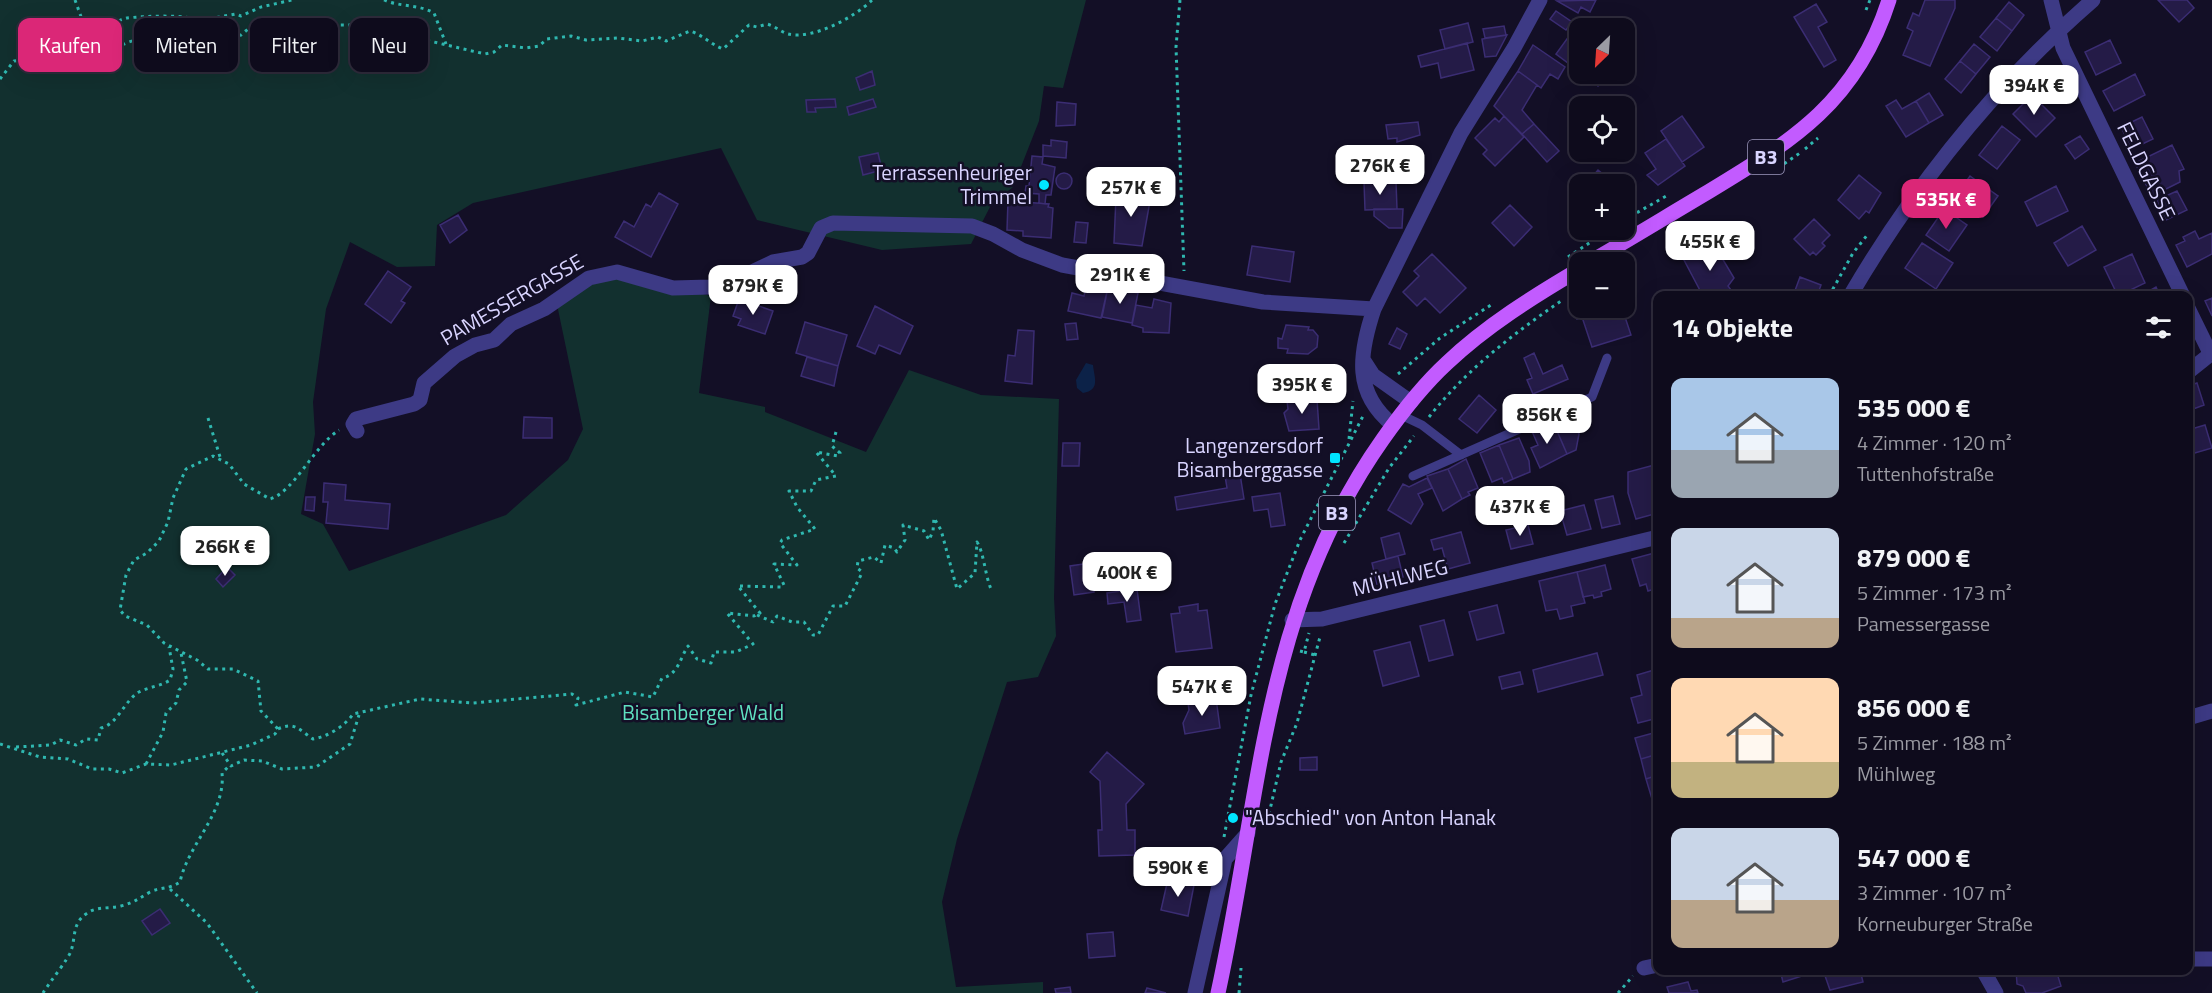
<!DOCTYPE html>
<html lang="de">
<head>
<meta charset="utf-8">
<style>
  body { margin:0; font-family:"Titillium Web",sans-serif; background:#171425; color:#f1f3f6; height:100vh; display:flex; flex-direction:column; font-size:22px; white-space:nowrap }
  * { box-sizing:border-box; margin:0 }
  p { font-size:20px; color:#9b9ba3 }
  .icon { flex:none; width:33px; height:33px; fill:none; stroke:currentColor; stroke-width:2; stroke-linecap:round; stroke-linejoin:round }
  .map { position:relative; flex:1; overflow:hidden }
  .details { position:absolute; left:1653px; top:291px; width:540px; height:684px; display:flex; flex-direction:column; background:#0e0b1c; border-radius:12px; box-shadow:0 6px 24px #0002,0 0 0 2px #2e2b3b }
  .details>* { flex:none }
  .banner { position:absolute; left:18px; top:18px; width:570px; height:54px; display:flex; gap:12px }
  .needle { width:39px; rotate:205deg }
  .controls { position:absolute; left:1569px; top:18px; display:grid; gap:12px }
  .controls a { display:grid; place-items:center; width:66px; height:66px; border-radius:12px; background:#0e0b1c; box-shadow:0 6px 24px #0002,0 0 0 2px #2e2b3b; font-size:30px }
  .price { position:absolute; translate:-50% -51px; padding:0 14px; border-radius:12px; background:#fff; color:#222; font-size:20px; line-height:39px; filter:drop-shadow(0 2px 3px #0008) }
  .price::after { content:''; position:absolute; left:50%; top:36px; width:18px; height:14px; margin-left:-9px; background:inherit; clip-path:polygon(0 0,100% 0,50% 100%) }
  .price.on { background:#db2777; color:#fff }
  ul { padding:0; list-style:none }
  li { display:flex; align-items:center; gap:18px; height:150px; padding:0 18px }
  li span { display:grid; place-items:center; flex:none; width:168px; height:120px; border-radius:12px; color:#555 }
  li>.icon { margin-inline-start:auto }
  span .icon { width:72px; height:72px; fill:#fffc; stroke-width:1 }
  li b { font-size:26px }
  h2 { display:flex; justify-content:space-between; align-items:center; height:72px; padding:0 18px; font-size:26px }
  .tag { padding:0 21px; border-radius:12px; background:#0e0b1c; box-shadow:0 6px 24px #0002,0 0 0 2px #2e2b3b; font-size:21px; line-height:54px }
  .tag.on { background:#db2777; color:#fff }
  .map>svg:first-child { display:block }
</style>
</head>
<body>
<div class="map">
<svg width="2212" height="993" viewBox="0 0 2212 993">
  <rect width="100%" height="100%" fill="#130f26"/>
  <!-- green -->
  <path fill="#12302f" d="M0 0H1086L1063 88 1044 86 1039 121 1013 187 991 205 971 244 882 250 757 220 721 148 473 203 437 225 435 266 397 267 350 242 326 309 313 402 315 434 301 514 323 524 349 571 506 515 568 460 583 429 555 295 605 270 711 296 699 393 765 407V412L866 452 909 370 981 395 1059 399 1054 598 1056 636 1038 677 1007 682 957 839 942 902 956 987 1043 982V993H0Z"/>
  <!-- water -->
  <path fill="#0c2248" d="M1086 363 1093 365C1094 377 1101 390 1083 393L1077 388 1076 380Z"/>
  <!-- building -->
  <path fill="#241b47" stroke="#3b2d73" stroke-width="1.5" d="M1596 0 1590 12 1581 7 1578 13 1557 1Z
    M1925 0H1955V8L1930 66 1903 55 1913 31 1907 28 1913 13 1919 16Z
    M2158 0H2187L2194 8 2179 22Z
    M2009 2 2024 15 2012 31 1996 18Z
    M1816 4 1827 22 1818 27 1836 60 1824 67 1794 17Z
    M1556 11 1572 22 1566 30 1550 19Z
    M1996 18 2012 31 1997 51 1980 37Z
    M1468 23 1473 42 1445 49 1440 30Z
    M1504 26 1506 35 1485 38 1483 29Z
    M1572 32 1580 37 1575 49 1580 52V72L1556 54Z
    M1507 35 1496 56 1485 57 1482 39Z
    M2110 40 2121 63 2096 75 2085 52Z
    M1467 43 1474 70 1441 78 1438 63 1421 67 1418 56Z
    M1974 44 1990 57 1976 74 1960 61Z
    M1533 45 1565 67 1558 79 1550 74 1541 88 1518 71Z
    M1960 61 1976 74 1961 93 1945 79Z
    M872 71 875 85 860 90 856 78Z
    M1518 71 1537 85 1522 110 1534 124 1522 134 1494 106Z
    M1582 74H1607L1598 86Z
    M2135 74 2145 95 2114 111 2103 91Z
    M1929 93 1943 115 1929 123 1916 101Z
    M2032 95 2055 118 2036 137 2013 114Z
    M835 99 836 107 815 108 816 112H807L806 100Z
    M873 99 876 107 849 115 847 107Z
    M1896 100 1902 109 1916 101 1929 123 1906 137 1886 106Z
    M1057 102 1076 104 1075 125 1056 126Z
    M1504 116 1524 137 1495 166 1483 154 1487 150 1475 138 1495 118 1499 122Z
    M1682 116 1704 147 1682 162 1661 131Z
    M2142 117 2153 139 2132 149 2121 127Z
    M1418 122 1420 135 1397 142V138L1388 139 1386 125Z
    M1534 124 1559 151 1547 162 1522 134Z
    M2002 126 2020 140 1997 169 1979 155Z
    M2080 136 2089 149 2075 159 2065 145Z
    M1666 139 1685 166 1658 185 1647 175 1656 169 1645 153Z
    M1051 140 1067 142 1066 158 1043 156V145L1051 146Z
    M2172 145 2184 169 2179 171 2180 182 2152 196 2135 163Z
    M878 153 882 170 863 175 859 157Z
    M1416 154 1417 180 1355 183 1354 166 1392 164 1391 155Z
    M1032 156 1043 157 1042 164 1055 167 1051 195H1046L1045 204 1039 203V194L1025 193 1026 186H1029Z
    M1598 170 1615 184H1586Z
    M1056 181a8 8 0 1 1 16 0a8 8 0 1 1-16 0Z
    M1859 175 1881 193 1869 213 1866 211 1859 219 1838 200Z
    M1970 176 1998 196 1983 217 1955 197Z
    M1396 181 1397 209 1365 210 1364 182Z
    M2056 186 2068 211 2037 226 2025 202Z
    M1125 188 1145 190 1144 200 1150 201 1142 246 1114 243 1116 197 1124 198Z
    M2177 191 2187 210 2166 220 2157 200Z
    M659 193 678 204 651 257 615 237 624 221 634 227 646 204 651 207Z
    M1008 201 1049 204 1048 207 1053 208 1051 238 1023 236V231L1007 230Z
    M1510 205 1532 227 1514 246 1492 223Z
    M1374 209H1403L1402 228H1389L1374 216Z
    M1944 209 1967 225 1949 251 1926 235Z
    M458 215 467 230 450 243 440 225Z
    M1814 219 1830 235 1822 243 1825 246 1816 255 1813 252 1810 255 1794 239Z
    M1076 222 1088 223 1086 243 1074 242Z
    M2082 226 2096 250 2068 266 2054 243Z
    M2195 231 2199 239 2212 233V254L2187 267 2176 245 2185 241 2183 237Z
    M1713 243 1734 278 1728 286 1731 290 1722 296H1703L1684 260Z
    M1922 243 1953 263 1936 289 1905 268Z
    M1252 246 1294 252 1290 282 1247 275Z
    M1432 254 1466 288 1440 313 1425 298 1417 306 1403 292 1419 276 1414 271Z
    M2132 254 2145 283 2118 296 2104 267Z
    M388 271 411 287 401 301 405 303 391 323 365 304Z
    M1800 277 1821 285 1817 296H1793Z
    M1087 283 1108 287 1101 318 1068 311 1072 293 1084 296Z
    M1108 287 1138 293 1132 323 1102 317Z
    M2156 287 2160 296H2140Z
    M2212 298V316L2205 301Z
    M739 299 773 311 765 334 738 325 741 319 733 316Z
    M1154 299 1171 303 1169 333 1143 332V328L1132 325 1136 305 1152 308Z
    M1580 304V308H1587L1590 316 1622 308 1631 335 1592 347 1582 317 1577 319 1573 306Z
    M875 306 913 326 900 354 879 345 875 354 857 346Z
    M805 322 847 335 838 366 796 353Z
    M1076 323 1078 339 1067 340 1065 324Z
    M1286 325 1309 327 1308 330H1313L1318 336 1317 347 1308 354 1287 353 1288 349 1278 348V338L1282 339Z
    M1397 328 1407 334 1400 349 1389 344Z
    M1018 330 1034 331 1032 384 1005 381 1008 355 1015 356Z
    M1534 353 1543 374 1562 365 1568 379 1533 394 1527 380 1532 378 1524 358Z
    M807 357 838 366 834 386 801 376Z
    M1289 370H1317V386H1308V399L1295 400V386L1290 387Z
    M2197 383 2204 405 2188 411V386Z
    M1479 395 1496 410 1477 433 1459 419Z
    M1317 399 1319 429 1289 431 1284 413 1288 409 1287 401Z
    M1570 413 1579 434 1576 450 1567 454 1554 424 1560 421 1559 418Z
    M524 417 552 418V438H523Z
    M1542 424 1544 428 1554 424 1567 454 1540 468 1531 448 1538 445 1531 429Z
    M2205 425 2212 448 2188 455V430Z
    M1519 438 1529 461 1530 472 1513 479 1499 445Z
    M1063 443H1080L1079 466H1062Z
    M1499 445 1513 479 1504 483 1502 478 1492 482 1480 453Z
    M1466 459 1478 488 1468 492 1470 495 1462 499 1448 469Z
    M1658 464V513L1636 519 1628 493V472Z
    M1448 469 1462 499 1443 511 1427 476Z
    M1240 474 1244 499 1177 510 1175 497 1227 488 1225 476Z
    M1427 478 1432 488 1418 494 1423 504 1411 524 1388 510 1403 484 1409 487Z
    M324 483 346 485 345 500 390 504 388 529 326 523 328 502H323Z
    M1280 493 1285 525 1271 527 1268 509 1254 511 1252 497Z
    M1613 496 1620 524 1602 528 1595 500Z
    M306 497H315L314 511 305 510Z
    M1584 505 1591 529 1567 535 1560 511Z
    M1528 525 1533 544 1511 549 1506 530Z
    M1461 532 1470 563 1448 569 1442 548 1434 550 1431 540Z
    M1399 533 1405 554 1386 559 1381 538Z
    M1658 552V588L1648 591 1646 584 1640 586 1632 559Z
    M1398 556 1403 577 1377 584 1372 563Z
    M1090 563 1094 592 1074 595 1070 566Z
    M1605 565 1611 589 1601 592 1602 596 1594 598 1593 595 1583 597 1577 572Z
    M227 567 235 575 223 587 216 579Z
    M1577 572 1585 603 1571 606 1573 616 1560 619 1557 609 1546 611 1539 581Z
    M1137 589 1141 620 1127 622 1124 602 1108 604 1107 593Z
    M1198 604V611L1207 610 1212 648 1176 652 1171 614 1180 613 1179 607Z
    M1497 605 1504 633 1477 640 1469 612Z
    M1444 620 1453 655 1429 661 1420 626Z
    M1410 642 1419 676 1383 686 1374 651Z
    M1597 653 1603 675 1538 692 1533 670Z
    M1654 670 1658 684V718L1638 723 1631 698 1642 695 1637 675Z
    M1235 671 1239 693 1201 698 1199 685 1216 682 1215 674Z
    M1520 672 1523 684 1502 689 1499 677Z
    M1216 698 1220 728 1185 734 1183 723 1189 710 1188 703Z
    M1657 732 1658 754 1641 759 1635 738Z
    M1107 752 1144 784 1126 804 1127 830H1135V855L1099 856 1098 830H1102L1100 781 1090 772Z
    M1658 754V775L1646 779 1641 759Z
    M1317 757V770H1300V758Z
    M1658 775V798L1652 799 1646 779Z
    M1658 798V817L1652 799Z
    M1168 879 1194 885 1188 916 1161 910Z
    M160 909 170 923 152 935 142 921Z
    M1113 932 1115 956 1089 958 1087 934Z
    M1780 970H1801L1802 976 1783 982Z
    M1823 970H1860L1863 982 1830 990Z
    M1895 970H1916V971L1896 976Z
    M2016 970H2056L2061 986 2042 993H2026L2023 986 2017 984Z
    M1688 982 1691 991 1697 990 1698 993H1669L1667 987Z
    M1070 987 1071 993H1056L1055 989Z
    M1147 988 1166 993H1145Z"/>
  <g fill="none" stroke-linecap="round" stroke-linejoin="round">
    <!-- path -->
    <path stroke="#2fb8b0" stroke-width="3" stroke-dasharray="3 4.5" stroke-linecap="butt" d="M75 0 84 25 81 34
      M384 0C400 7 418 4 434 13L446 44
      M1180 0 1176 47 1184 271
      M1866 10 1870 0
      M202 20 236 14 241 16 261 7 292 0
      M77 42 80 36 105 18C113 25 118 20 127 18 145 16 187 14 203 21 211 24 212 33 214 40
      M0 79 14 61 30 59 63 32 77 42H91L104 52H112C128 36 169 33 193 36 197 37 201 41 205 41 213 42 216 37 223 35 229 34 235 36 241 35L248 29 289 33 340 25H367L381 34 391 32 485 54 494 52 502 45 526 48 539 46 547 39 571 36 586 40 618 38 642 41 658 37 666 41 690 31C703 35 710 44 723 49L749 25 757 27 767 24C775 26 781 32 788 34 813 40 855 17 872 0
      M1805 149 1818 138
      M1778 168 1800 153
      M1624 220 1668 195
      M1568 257 1609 230
      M1829 296 1853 253 1868 234
      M1398 374 1440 338 1494 303
      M1429 417C1466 370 1513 334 1561 301
      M208 418 221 460
      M1349 439 1353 401
      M1344 543 1389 468 1414 436
      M757 615 773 622 777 616 792 622H804L813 635H818L833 606H845L861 575V571L857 568 858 561 874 557 881 563 885 545 894 548 897 552 905 540 903 525 924 531 929 540 933 531 934 518 941 530 957 589 975 573 977 542C984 553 985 575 991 589
      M1300 651 1304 652 1309 633
      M1304 652 1315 655
      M278 729C295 721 299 730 313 739 327 737 345 726 353 714L420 699 473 703 572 694 578 698 576 705 625 692 653 697 662 678C678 675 680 658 688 646L697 659 711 663 714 652H736L753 644 727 613 754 616 760 613 738 586 782 587 784 585 774 564 797 565 780 543 782 540 815 529 797 507 789 491H811L816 480 836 476 816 452 838 456 840 453 832 446 836 432
      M0 744 40 757 68 759 92 769H109L122 773 146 764 171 765 251 745 275 734 278 729 261 711 258 681 233 669H208L197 660 164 643 147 625 125 616 120 610 126 575 134 560 147 553 159 541 168 522 173 498 186 469 213 456 229 464 244 484 270 499C294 492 313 447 339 430
      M16 747 51 745 60 740 76 745 86 739 98 740 101 728C118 724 124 701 139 692 149 687 161 686 170 680L173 669 169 647
      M222 753 231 766 244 760 262 761 282 769 316 767 350 744 359 715
      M146 764 163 732 166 713 176 703 179 690 187 682 181 653
      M1269 814 1281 762 1297 723 1320 637
      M1224 837 1251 695 1275 604 1300 540 1363 416
      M170 889 207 923 257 993
      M43 993C49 983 69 958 71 951 76 936 72 924 86 914 96 906 109 909 121 906 133 903 140 898 150 892 160 887 168 890 180 882 188 844 226 813 222 773L230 765
      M1239 993 1241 968
      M1618 993 1633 976"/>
    <!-- service -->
    <path stroke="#3d3a85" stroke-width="9" d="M1401 415 1422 425 1461 455
      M1413 476 1592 397 1607 358"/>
    <!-- minor -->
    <path stroke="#3d3a85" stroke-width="15" d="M2051 0 2063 48 2183 296
      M1850 296C1915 185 1996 84 2093 0
      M2188 308 2210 353
      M1364 361 1373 375 1411 402
      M2188 372 2212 353
      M1393 425C1353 393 1359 354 1374 309L1461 133 1514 48 1540 0
      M357 431 353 424 356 419 414 404 420 400 424 383 455 356 475 345 494 340 511 324 544 309 589 278 617 272 673 288 710 287 731 282 773 262 802 257 808 253 821 228 833 223 972 226 993 234 1022 250 1062 265 1263 302 1374 309
      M1292 620 1322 619 1658 537
      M2188 718 2212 711
      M2188 959H2212
      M1644 968 1658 965
      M1983 970 1996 993
      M1195 993 1225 859 1248 833"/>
    <!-- primary -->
    <path stroke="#c25bff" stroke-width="15" d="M1590 262C1630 239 1669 215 1708 192 1794 140 1857 101 1889 0
      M1218 993C1261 797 1262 610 1383 439 1402 412 1422 386 1447 363 1486 326 1534 296 1580 269"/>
  </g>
  <!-- markers -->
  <g fill="#00e5ff" stroke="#130f26" stroke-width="2">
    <circle cx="1044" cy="185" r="6"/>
    <rect x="1329" y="452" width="12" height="12" rx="3"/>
    <circle cx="1233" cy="818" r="6"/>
  </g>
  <g text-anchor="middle" stroke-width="5" stroke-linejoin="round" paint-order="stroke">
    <!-- shield labels -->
    <g fill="#130f26" stroke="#9e99be" stroke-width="1.5">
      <rect x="1748" y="140" width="36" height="34" rx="4.5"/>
      <rect x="1319" y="496" width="36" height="34" rx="4.5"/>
    </g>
    <g font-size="20" font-weight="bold" fill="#d9d4ff">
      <text x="1766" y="164">B3</text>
      <text x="1337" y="520">B3</text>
    </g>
    <!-- street labels -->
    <g font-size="21" fill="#d9d4ff" stroke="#130f26">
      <text transform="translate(2146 171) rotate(64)" y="7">FELDGASSE</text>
      <text transform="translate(512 300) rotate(-30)" y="7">PAMESSERGASSE</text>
      <text transform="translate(1400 578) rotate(-14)" y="7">MÜHLWEG</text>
    </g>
    <!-- poi labels -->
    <g font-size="21" fill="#d9d4ff" stroke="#130f26" text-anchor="end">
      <text x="1032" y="180">Terrassenheuriger<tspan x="1032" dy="24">Trimmel</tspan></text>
      <text x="1323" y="453">Langenzersdorf<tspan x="1323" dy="24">Bisamberggasse</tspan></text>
      <text x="1245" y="825" text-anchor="start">"Abschied" von Anton Hanak</text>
    </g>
    <!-- park labels -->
    <g font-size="21" fill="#5fe0c0" stroke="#130f26">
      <text x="703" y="720">Bisamberger Wald</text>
    </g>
  </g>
</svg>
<div class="controls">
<a><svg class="needle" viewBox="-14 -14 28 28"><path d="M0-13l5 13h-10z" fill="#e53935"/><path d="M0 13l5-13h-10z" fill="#9b9ba3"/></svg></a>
<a><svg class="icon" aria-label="locate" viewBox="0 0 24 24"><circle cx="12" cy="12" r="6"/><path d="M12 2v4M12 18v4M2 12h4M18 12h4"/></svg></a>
<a>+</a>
<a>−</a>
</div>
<b class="price" style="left:2034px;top:116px">394K €</b>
<b class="price" style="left:1380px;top:196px">276K €</b>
<b class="price" style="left:1131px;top:218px">257K €</b>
<b class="price on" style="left:1946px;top:230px">535K €</b>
<b class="price" style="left:1710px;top:272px">455K €</b>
<b class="price" style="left:1120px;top:305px">291K €</b>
<b class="price" style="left:753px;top:316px">879K €</b>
<b class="price" style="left:1302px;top:415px">395K €</b>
<b class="price" style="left:1547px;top:445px">856K €</b>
<b class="price" style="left:1520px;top:537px">437K €</b>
<b class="price" style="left:225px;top:577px">266K €</b>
<b class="price" style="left:1127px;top:603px">400K €</b>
<b class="price" style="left:1202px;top:717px">547K €</b>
<b class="price" style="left:1178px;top:898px">590K €</b>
<div class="banner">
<a class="tag on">Kaufen</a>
<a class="tag">Mieten</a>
<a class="tag">Filter</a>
<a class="tag">Neu</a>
</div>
<section class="details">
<h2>14 Objekte<svg class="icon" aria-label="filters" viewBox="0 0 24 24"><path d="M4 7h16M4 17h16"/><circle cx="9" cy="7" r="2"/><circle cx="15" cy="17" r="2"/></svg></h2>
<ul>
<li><span style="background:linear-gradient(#a9c7e8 60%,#9aa5b1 0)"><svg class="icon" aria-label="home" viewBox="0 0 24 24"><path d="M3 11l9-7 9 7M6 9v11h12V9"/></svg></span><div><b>535 000 €</b><p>4 Zimmer · 120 m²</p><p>Tuttenhofstraße</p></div></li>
<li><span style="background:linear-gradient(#c9d6e8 75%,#b9a48a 0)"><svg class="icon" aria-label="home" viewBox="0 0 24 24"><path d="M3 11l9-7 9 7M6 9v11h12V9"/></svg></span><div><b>879 000 €</b><p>5 Zimmer · 173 m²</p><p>Pamessergasse</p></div></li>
<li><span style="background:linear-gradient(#ffd9b3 70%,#c2b280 0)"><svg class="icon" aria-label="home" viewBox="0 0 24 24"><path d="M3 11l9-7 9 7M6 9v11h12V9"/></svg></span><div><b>856 000 €</b><p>5 Zimmer · 188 m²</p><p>Mühlweg</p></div></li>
<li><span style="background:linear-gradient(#c9d6e8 60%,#b9a48a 0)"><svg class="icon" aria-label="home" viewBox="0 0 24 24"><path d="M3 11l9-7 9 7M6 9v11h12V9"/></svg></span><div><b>547 000 €</b><p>3 Zimmer · 107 m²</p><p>Korneuburger Straße</p></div></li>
</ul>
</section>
</div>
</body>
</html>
